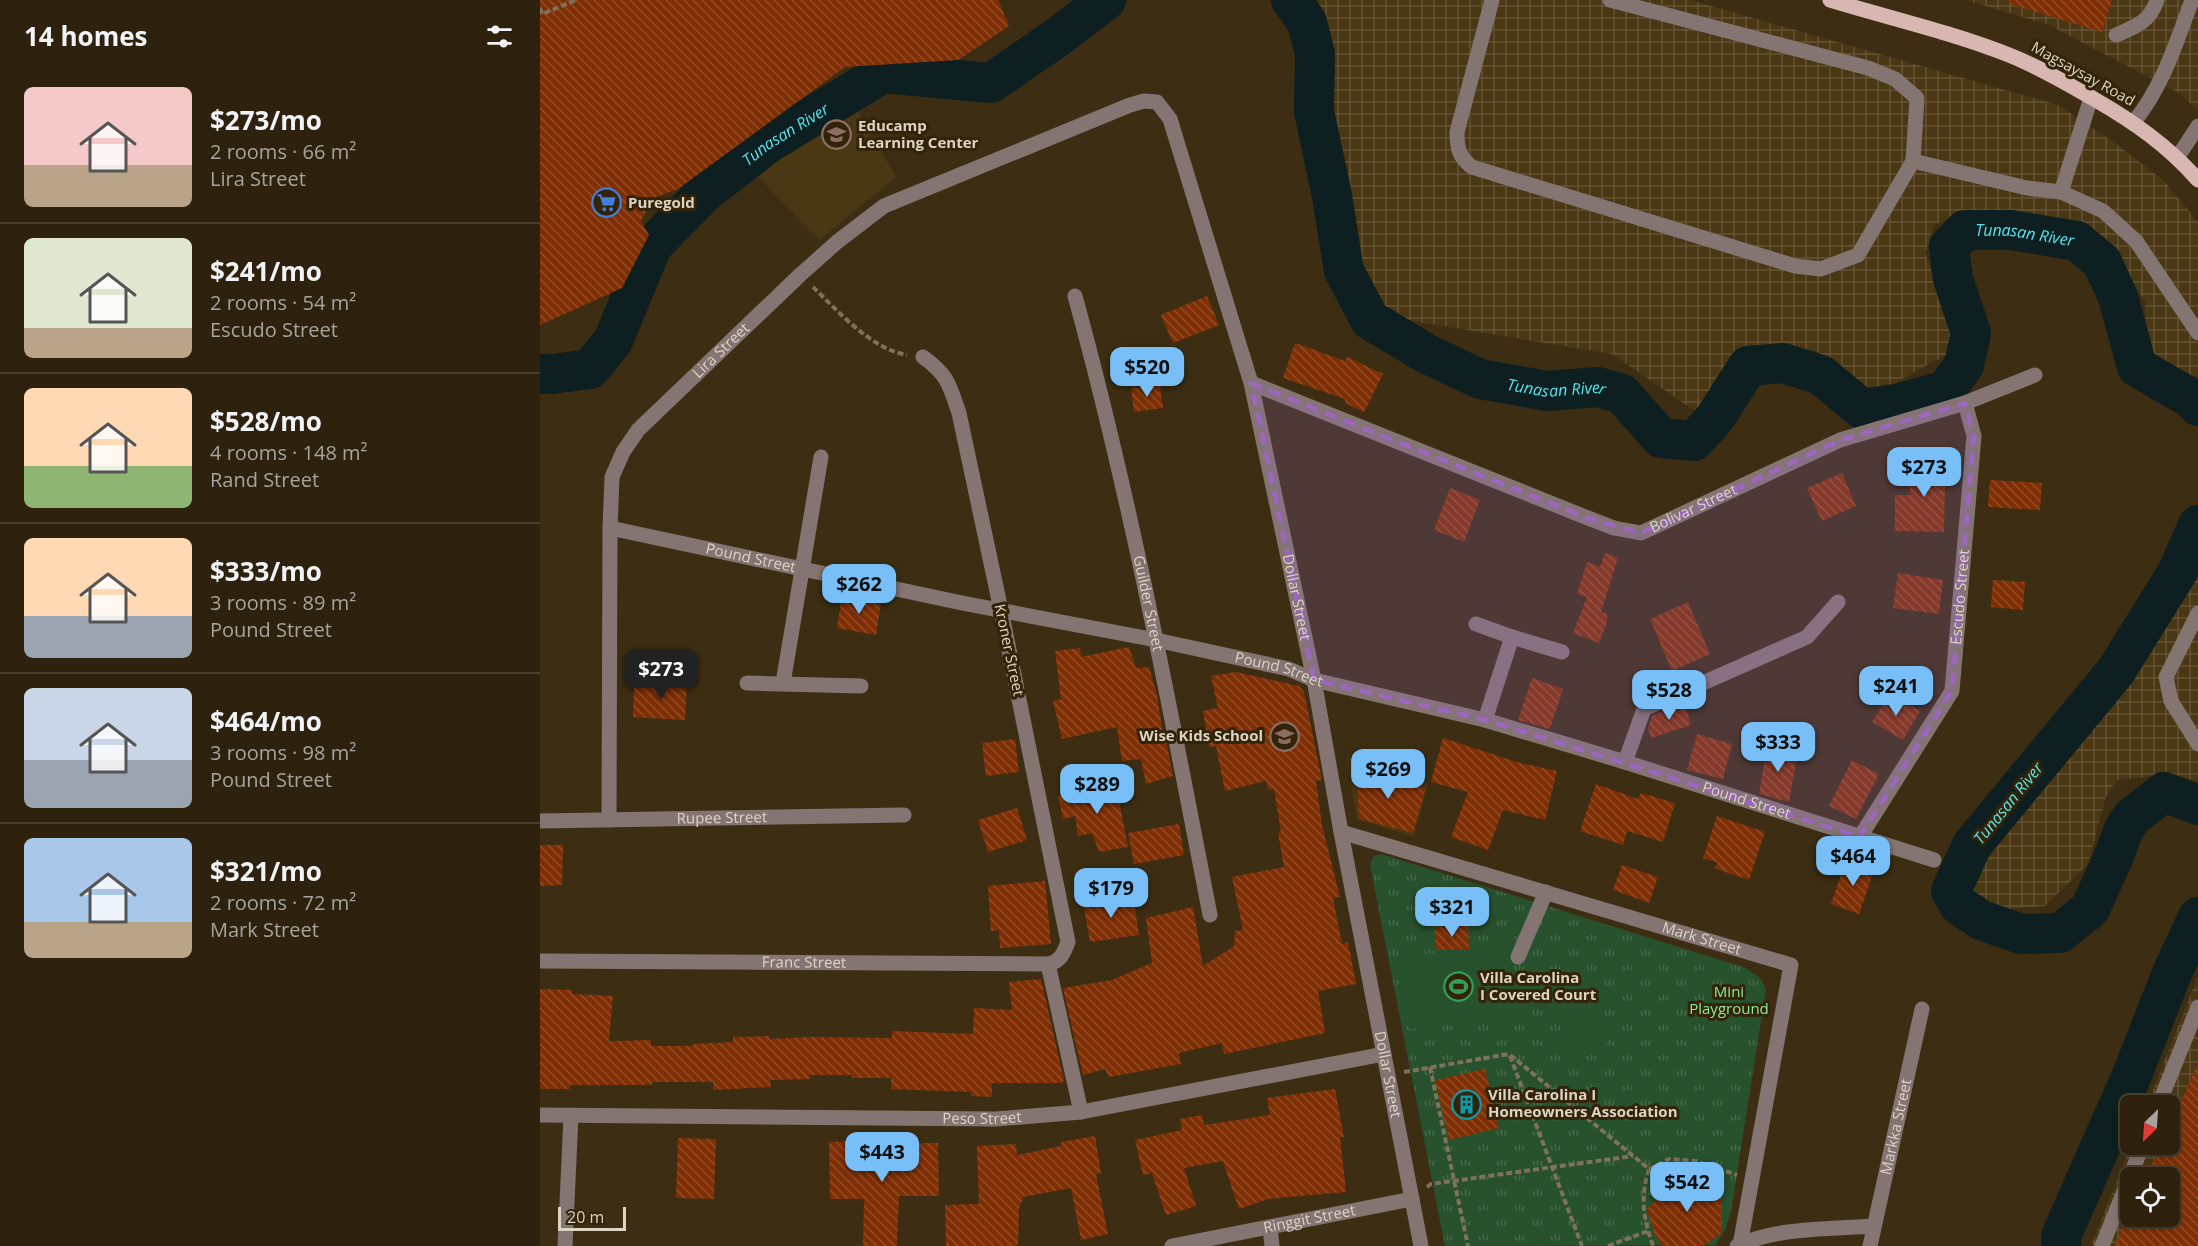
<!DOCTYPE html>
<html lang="en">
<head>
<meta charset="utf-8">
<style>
  body { margin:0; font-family:"Open Sans",sans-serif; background:#3a2f1c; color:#f1f3f6; height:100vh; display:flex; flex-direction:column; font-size:22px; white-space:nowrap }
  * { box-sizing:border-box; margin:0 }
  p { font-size:20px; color:#a7a49e }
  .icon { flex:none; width:33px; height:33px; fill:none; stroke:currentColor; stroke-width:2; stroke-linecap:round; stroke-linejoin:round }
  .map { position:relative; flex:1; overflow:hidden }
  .sheet { display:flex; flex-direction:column; background:#2e220e; width:540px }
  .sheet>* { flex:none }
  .needle { width:39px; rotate:205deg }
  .fabs { position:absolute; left:1580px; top:1095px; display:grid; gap:12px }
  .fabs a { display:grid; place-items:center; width:60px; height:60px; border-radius:9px; background:#2e220e; box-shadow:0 3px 9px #0003,0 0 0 2px #493f2e; font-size:30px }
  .scale { position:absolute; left:18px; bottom:15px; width:68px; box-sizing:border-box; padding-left:6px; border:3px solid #ddd4c4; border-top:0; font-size:16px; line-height:21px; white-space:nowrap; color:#ddd4c4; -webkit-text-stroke:4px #332409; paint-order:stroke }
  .price { position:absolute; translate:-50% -51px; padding:0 14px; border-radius:12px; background:#78bff7; color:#111; font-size:20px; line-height:39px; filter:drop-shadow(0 2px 3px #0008) }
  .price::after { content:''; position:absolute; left:50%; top:36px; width:18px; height:14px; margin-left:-9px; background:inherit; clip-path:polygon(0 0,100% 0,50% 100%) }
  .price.selected { background:#222; color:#fff }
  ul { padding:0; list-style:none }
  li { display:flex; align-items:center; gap:18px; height:150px; padding:0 24px }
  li+li { border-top:2px solid #493f2e }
  li span { display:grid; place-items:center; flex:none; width:168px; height:120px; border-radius:9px; color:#555 }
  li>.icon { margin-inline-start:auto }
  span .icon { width:72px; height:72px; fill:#fffc; stroke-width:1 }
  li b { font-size:26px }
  h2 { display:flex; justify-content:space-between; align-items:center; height:72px; padding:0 24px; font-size:26px }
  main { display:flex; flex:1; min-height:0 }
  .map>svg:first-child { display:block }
</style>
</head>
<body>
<main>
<section class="sheet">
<h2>14 homes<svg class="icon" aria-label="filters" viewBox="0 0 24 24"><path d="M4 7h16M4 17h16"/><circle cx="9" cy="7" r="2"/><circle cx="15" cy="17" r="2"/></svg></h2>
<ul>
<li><span style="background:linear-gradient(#f6c9c9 65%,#b9a48a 0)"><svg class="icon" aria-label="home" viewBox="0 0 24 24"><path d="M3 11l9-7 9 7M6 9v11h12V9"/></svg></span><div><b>$273/mo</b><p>2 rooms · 66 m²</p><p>Lira Street</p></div></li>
<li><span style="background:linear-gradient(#dfe7d0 75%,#b9a48a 0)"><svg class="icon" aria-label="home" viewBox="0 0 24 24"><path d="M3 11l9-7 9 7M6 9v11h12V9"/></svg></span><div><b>$241/mo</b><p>2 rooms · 54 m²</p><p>Escudo Street</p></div></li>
<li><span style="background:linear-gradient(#ffd9b3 65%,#8fb573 0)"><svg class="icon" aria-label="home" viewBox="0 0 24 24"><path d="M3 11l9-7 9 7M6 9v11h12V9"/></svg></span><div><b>$528/mo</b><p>4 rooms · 148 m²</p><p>Rand Street</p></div></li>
<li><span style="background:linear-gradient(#ffd9b3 65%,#9aa5b1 0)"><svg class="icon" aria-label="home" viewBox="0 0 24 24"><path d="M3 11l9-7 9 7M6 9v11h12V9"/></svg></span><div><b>$333/mo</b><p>3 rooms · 89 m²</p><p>Pound Street</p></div></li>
<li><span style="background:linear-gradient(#c9d6e8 60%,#9aa5b1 0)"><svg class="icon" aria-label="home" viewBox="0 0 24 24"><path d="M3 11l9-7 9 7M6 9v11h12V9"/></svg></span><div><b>$464/mo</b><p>3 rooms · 98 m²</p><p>Pound Street</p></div></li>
<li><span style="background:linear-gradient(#a9c7e8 70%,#b9a48a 0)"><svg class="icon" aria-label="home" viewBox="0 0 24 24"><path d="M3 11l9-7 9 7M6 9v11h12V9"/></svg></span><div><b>$321/mo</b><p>2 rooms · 72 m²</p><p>Mark Street</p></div></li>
</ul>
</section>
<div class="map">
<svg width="1658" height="1246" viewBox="0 0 1658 1246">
  <defs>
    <pattern id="industrial-grid" width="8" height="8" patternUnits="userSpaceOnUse" patternTransform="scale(1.5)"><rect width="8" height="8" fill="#4a3714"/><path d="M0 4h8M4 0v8" fill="none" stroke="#645335"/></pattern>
    <pattern id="grass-tufts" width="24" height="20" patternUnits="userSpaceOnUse" patternTransform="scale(1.5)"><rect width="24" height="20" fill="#28512e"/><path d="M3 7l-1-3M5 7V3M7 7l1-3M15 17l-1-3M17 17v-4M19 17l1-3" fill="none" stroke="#47694b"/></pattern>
    <pattern id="building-back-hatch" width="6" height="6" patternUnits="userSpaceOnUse" patternTransform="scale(1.5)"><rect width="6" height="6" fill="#802f05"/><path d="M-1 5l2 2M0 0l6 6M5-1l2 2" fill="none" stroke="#924c28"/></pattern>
  </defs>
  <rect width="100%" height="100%" fill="#3d2e13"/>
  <!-- built -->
  <path fill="#4a3714" d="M311 100 356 177 279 240 213 171Z
    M806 757 888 783 874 837 817 819Z"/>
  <!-- industrial -->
  <path fill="url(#industrial-grid)" fill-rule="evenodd" d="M778 0H1150L1518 105 1575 143 1624 181 1658 222V376L1631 375 1607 356 1605 301 1567 245 1480 215 1427 210 1394 225 1385 253 1419 348 1334 394 1275 350 1199 357 1158 413 1072 354 843 316 820 284Z
    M1425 0H1658V111L1641 94 1507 24Z
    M1658 557V782L1634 774 1577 780 1566 797 1548 864 1505 906 1452 910 1431 902 1423 889 1502 790 1527 751 1571 708 1622 629Z
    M1658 976V1246H1551L1591 1145 1629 1144V1106L1607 1105ZM1590 1178H1629V1216H1590Z"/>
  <!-- grass -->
  <path fill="url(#grass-tufts)" d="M841 854 1206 968 1220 978 1226 989 1191 1211 1185 1230 1175 1245 905 1246 830 865 833 857Z"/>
  <!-- garden -->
  <path fill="#28512e" d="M968 944 977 1017 870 1029 861 957Z
    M1059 973 1067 1052 1026 1056 1018 977Z"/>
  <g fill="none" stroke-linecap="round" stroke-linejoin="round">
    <!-- river -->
    <g stroke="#0d1f20" stroke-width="40">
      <path id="s1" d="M751 0 767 22 775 54 774 111 792 196 804 271 830 320 887 354 940 379 1007 391 1058 387 1082 394 1121 438 1154 441 1175 418 1208 366 1243 363 1281 375 1322 409 1361 403 1406 390 1424 365 1431 333 1413 279 1409 247 1425 230H1471L1537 241 1562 262 1578 297 1597 367 1652 399 1658 406"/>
      <path id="s2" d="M0 374H12L50 369 73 341 112 246 164 193 227 144 343 73 451 83 519 36 566 0"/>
      <path d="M1658 525 1637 573 1576 671 1432 845 1411 891 1419 905 1441 920 1481 934 1520 933 1550 909 1573 858 1584 829 1592 817 1624 792 1658 805"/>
      <path d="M1521 1246V1236L1592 1075 1632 973 1658 917"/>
    </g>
  </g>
  <!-- building -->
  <path fill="url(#building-back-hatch)" d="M0 0H458L469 26 418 60 305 67 138 189 113 198 101 221 109 235 82 288 0 325Z
    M1470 0H1572L1562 32 1470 4Z
    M667 296 679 325 633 343 621 315Z
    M755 343 805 361 807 357 843 374 824 412 805 403V399L743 378Z
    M620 385 623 408 594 412 591 388Z
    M1370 461 1412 462V485H1405L1404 532 1355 531V495H1370Z
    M1302 473 1316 506 1282 521 1267 488Z
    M1450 480 1502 483 1500 510 1448 507Z
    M910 488 940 500 924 542 894 530Z
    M1065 553 1078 558 1061 612 1067 614V622L1059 643 1033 633 1047 597 1037 594 1047 562 1060 567Z
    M1358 573 1403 580 1399 614 1353 608Z
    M1453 580 1485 582 1483 610 1451 607Z
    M302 596 341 602 336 635 297 628Z
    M1148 602 1170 654 1132 671 1110 619Z
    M589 647 596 668 609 667 617 695 624 741H626L633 776 606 784 601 759 582 761 577 727 522 739 513 701 521 699 515 651 540 648 541 657Z
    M696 672 759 686 764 692 782 780 776 781 782 825 800 897 793 898 802 944 808 942 816 984 778 991 785 1033 684 1054 682 1043 639 1053 641 1064 569 1077 565 1069 543 1075 523 988 572 980 612 963 606 918 653 907 663 966 694 946 695 931 703 930 692 877 744 867 738 833 741 832 734 789 728 790 726 781 685 791 676 746 669 747 663 711 678 708 671 676Z
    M992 678 1023 689 1010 729 978 720Z
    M106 679 147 681 145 720 93 717 94 687 106 688Z
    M1349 694 1380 711 1363 740 1332 722Z
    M1144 702 1151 725 1111 738 1108 728 1112 716Z
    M1157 734 1192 744 1183 779 1147 770Z
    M903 738 980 763 1017 771 1005 820 963 810 948 850 911 837 928 792 891 782Z
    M475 739 479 772 446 776 442 743Z
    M1227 746 1258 752 1249 802 1219 794Z
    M1312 760 1339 774 1316 819 1289 806Z
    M816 764 886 788 873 833 819 819Z
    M575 780 588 847 559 852 552 833 538 836 535 816 523 819 518 796Z
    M1056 784 1098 799 1101 793 1135 803 1123 842 1087 831 1083 845 1040 831Z
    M477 808 487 840 448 852 438 820Z
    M1177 816 1225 832 1209 880 1174 868 1178 863 1163 858Z
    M639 824 644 855 594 864 588 833Z
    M0 845H23L22 885 0 886Z
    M1306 860 1334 870 1319 914 1291 904Z
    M1082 865 1118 877 1109 903 1073 890Z
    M505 881 511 944 460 948 459 930 451 931 448 886Z
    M593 895 599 935 550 942 543 903Z
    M928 925 929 949 896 950 895 927Z
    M501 979 524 1080 522 1083H452V1097L431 1096V1092L351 1089V1078H312V1075H269L270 1079 230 1080 231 1087 173 1090V1082H112V1085H30V1089H0V989L32 990V994L73 996 69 1041 111 1040V1046H153V1044L193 1042V1037L229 1036V1039L271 1037 352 1038V1031L433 1034 434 1008 472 1010 469 982Z
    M1658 1064V1246H1575L1588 1216H1629V1178H1606L1621 1144H1629V1127Z
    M945 1069 959 1128 909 1140 895 1080Z
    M795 1089 804 1137H800L806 1192 728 1199 699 1209 683 1161 644 1168 656 1206 626 1215 612 1173 603 1175 595 1140 642 1130 640 1119 662 1115 664 1125 730 1115 727 1098Z
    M555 1136 561 1173 556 1174 568 1234 541 1240 531 1188 483 1197 479 1209 478 1246H406L405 1205 439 1204 437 1146 476 1144 477 1155 521 1146V1142Z
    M138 1138 176 1139 174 1199 136 1198Z
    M324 1141V1150L366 1149V1143H398L399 1196H359L357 1246H323L324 1199H290L289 1142Z
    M1142 1174 1181 1187V1234L1163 1246H1123L1115 1236 1107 1209Z"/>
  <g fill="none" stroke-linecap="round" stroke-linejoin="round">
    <!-- path -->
    <path stroke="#7f725c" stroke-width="4" stroke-dasharray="6 3" stroke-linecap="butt" d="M0 8 2 14 36 0
      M273 287C298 311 331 349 367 355
      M970 1056 1042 1246
      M890 1067 928 1246
      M864 1072 969 1054 1109 1169C1100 1199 1103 1217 1113 1246
      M1109 1169 1129 1159 1156 1161 1197 1175
      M887 1187 891 1184 1093 1156
      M1068 1246 1108 1231"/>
    <!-- minor -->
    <g stroke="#847472" stroke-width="15">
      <path d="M952 0 917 132C917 149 919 157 932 167L1255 266 1281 269 1318 255 1373 161 1487 188 1521 192 1563 211 1596 241 1658 333"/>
      <path d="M1070 0 1328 68 1355 79 1377 98 1373 161"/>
      <path d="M1576 35C1595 27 1610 22 1617 0"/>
      <path d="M1594 122C1623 86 1636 43 1652 0"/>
      <path d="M1637 158 1658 126"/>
      <path d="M1521 192 1551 98"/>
      <path id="s3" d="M535 296C591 500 630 708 670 915"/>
      <path id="s4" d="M711 383 1048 518 1074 528 1101 533 1300 440 1425 403 1495 375"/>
      <path id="s5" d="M70 528 422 603 616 640 749 669 774 680 945 720 1085 762 1394 860"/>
      <path d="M1658 613 1626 677 1631 701 1658 744"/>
      <path d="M936 624 972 637 1022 652"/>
      <path d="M207 683 321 686"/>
      <path d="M243 683 281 457"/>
      <path d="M945 720 972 637"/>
      <path d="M1085 762 1104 709 1267 637 1298 602"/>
      <path id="s6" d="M69 820 70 528 72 477 83 452 98 430 260 275 297 242 344 206 590 105 604 101 617 102 630 119 711 383 774 680 801 832 881 1246"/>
      <path id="s7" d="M0 821 364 815"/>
      <path id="s8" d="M801 832 1251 965 1200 1245"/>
      <path id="s9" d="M1320 837 1412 691 1434 436 1425 403"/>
      <path d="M978 957 1006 892"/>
      <path id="s10" d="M0 961 508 964C520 962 524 953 528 942L461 610 419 413C409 384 408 375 383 357"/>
      <path d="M508 964 541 1112"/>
      <path d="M1618 1106 1658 1007"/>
      <path id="s11" d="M0 1115 456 1119 541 1112 844 1054"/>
      <path d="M730 1228 732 1246"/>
      <path d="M25 1246 31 1116"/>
      <path id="s12" d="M632 1246 872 1199"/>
      <path d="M1197 1246C1238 1227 1290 1229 1334 1226"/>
      <path id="s13" d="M1330 1246 1382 1009"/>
      <path d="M1562 1246 1603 1144"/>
    </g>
    <!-- major -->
    <path stroke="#d8b6b2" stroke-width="15" d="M1290 0C1349 18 1411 32 1469 55 1499 67 1526 83 1554 99 1594 122 1628 146 1658 180"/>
  </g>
  <!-- marked area -->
  <path fill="#9d67c1" fill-opacity="0.2" stroke="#9d67c1" stroke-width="4.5" stroke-dasharray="12 8" stroke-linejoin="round" d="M711 383 1048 518 1101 533 1300 440 1425 403 1434 436 1412 691 1320 837 945 720 774 680Z"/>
  <!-- icons -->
  <defs>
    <symbol id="school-ring" viewBox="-11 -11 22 22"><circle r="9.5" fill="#332409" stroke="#8d6e63" stroke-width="1.5"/><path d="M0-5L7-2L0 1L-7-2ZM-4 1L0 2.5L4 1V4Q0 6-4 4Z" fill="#8d6e63"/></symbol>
    <symbol id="supermarket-ring" viewBox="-11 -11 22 22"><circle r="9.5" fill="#332409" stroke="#3f7fe0" stroke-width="1.5"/><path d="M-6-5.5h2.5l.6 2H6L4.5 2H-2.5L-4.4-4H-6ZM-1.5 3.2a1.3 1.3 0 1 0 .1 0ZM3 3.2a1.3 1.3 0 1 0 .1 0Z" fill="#3f7fe0"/></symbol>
    <symbol id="stadium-ring" viewBox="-11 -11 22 22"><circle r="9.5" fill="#332409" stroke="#2e9e5b" stroke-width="1.5"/><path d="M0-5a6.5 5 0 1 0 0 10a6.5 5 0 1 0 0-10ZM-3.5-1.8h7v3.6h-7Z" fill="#2e9e5b"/></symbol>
    <symbol id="building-ring" viewBox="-11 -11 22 22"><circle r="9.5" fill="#332409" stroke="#0f9aa8" stroke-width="1.5"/><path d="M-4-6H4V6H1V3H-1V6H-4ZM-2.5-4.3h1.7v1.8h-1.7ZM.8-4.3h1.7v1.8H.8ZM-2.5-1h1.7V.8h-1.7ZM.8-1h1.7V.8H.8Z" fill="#0f9aa8"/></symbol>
  </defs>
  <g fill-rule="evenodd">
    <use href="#school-ring" x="280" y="118" width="33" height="33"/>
    <use href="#supermarket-ring" x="50" y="186" width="33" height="33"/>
    <use href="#school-ring" x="728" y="720" width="33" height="33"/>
    <use href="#stadium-ring" x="902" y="970" width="33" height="33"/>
    <use href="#building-ring" x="910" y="1088" width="33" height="33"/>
  </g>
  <g text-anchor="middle" stroke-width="6" stroke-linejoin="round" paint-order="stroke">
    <!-- street labels -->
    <g font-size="15" fill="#ddd4c4" stroke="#332409">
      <text transform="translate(1543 74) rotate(29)" y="5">Magsaysay Road</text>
      <text dy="5" stroke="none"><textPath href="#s6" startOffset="512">Lira Street</textPath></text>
      <text dy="5" stroke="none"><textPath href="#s4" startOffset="476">Bolivar Street</textPath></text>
      <text dy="5" stroke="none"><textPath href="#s5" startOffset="144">Pound Street</textPath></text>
      <text dy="5" stroke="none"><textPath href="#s9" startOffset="267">Escudo Street</textPath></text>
      <text dy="5" stroke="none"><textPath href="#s6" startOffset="1540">Dollar Street</textPath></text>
      <text dy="5" stroke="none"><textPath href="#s3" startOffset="316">Guilder Street</textPath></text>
      <text transform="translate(469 650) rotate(78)" y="5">Kroner Street</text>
      <text dy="5" stroke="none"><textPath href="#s5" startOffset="684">Pound Street</textPath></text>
      <text dy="5" stroke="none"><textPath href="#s5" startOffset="1170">Pound Street</textPath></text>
      <text dy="5" stroke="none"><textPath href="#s7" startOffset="182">Rupee Street</textPath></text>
      <text dy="5" stroke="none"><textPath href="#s8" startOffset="376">Mark Street</textPath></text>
      <text dy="5" stroke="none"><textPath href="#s10" startOffset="264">Franc Street</textPath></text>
      <text dy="5" stroke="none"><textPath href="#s6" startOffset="2026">Dollar Street</textPath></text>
      <text dy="5" stroke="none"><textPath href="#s11" startOffset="442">Peso Street</textPath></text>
      <text dy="5" stroke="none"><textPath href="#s13" startOffset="122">Markka Street</textPath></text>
      <text dy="5" stroke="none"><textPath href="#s12" startOffset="140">Ringgit Street</textPath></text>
    </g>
    <!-- poi labels -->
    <g font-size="15" font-weight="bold" fill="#ddd4c4" stroke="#332409" text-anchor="start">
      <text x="318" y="131">Educamp<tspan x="318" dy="17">Learning Center</tspan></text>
      <text x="88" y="208">Puregold</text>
      <text x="723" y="741" text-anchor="end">Wise Kids School</text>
      <text x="940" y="983">Villa Carolina<tspan x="940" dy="17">I Covered Court</tspan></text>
      <text x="948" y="1100">Villa Carolina I<tspan x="948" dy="17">Homeowners Association</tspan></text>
    </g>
    <!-- park labels -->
    <g font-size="15" fill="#8aed97" stroke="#332409">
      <text x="1189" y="997">Mini<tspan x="1189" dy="17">Playground</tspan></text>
    </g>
    <!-- water labels -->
    <g font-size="16" font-style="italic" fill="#56e5ed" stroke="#332409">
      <text dy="6" stroke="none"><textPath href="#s2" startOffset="364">Tunasan River</textPath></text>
      <text dy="6" stroke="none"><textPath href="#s1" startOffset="1240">Tunasan River</textPath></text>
      <text dy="6" stroke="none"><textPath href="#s1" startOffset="538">Tunasan River</textPath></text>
      <text transform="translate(1468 803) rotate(-51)" y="6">Tunasan River</text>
    </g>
  </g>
</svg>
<div class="fabs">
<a><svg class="needle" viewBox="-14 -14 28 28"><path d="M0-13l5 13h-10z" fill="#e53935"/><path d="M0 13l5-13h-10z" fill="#a7a49e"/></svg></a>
<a><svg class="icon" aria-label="locate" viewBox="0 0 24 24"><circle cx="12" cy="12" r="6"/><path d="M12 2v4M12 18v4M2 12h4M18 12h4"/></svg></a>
</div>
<div class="scale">20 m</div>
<b class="price" style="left:607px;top:398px">$520</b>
<b class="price" style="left:1384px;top:498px">$273</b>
<b class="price" style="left:319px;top:615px">$262</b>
<b class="price selected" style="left:121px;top:700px">$273</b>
<b class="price" style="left:1356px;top:717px">$241</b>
<b class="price" style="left:1129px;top:721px">$528</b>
<b class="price" style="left:1238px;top:773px">$333</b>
<b class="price" style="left:848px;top:800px">$269</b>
<b class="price" style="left:557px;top:815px">$289</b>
<b class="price" style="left:1313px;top:887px">$464</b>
<b class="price" style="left:571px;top:919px">$179</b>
<b class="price" style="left:912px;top:938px">$321</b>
<b class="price" style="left:342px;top:1183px">$443</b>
<b class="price" style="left:1147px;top:1213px">$542</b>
</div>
</main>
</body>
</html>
